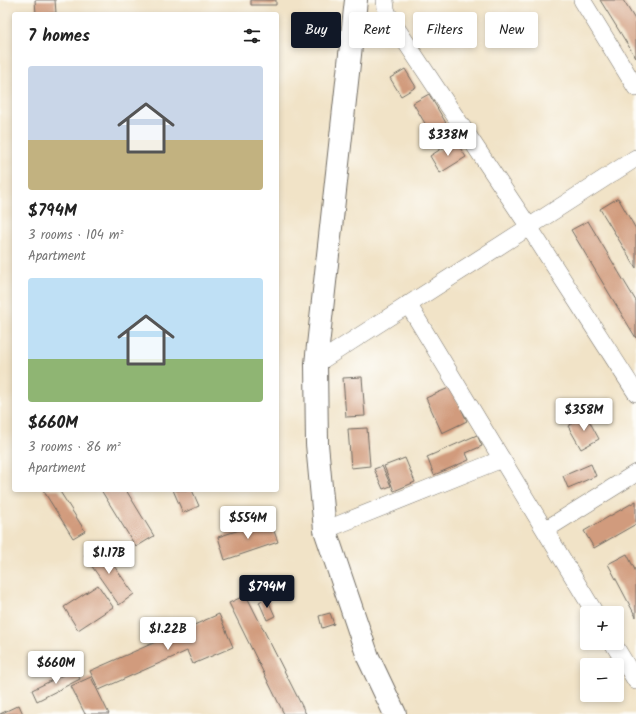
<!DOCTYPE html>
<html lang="en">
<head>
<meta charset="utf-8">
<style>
  body { margin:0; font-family:Kalam,sans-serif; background:#f2f2f2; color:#222; height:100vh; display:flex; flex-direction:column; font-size:15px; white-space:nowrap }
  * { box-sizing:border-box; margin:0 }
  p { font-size:13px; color:#767676 }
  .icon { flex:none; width:22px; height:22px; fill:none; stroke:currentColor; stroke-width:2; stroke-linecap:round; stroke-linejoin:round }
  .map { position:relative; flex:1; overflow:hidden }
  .sheet { position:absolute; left:12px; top:12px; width:267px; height:480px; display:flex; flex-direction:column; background:#fff; border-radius:4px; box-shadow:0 2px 6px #0003 }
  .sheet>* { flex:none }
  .hud { position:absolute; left:291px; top:12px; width:285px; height:36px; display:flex; gap:8px }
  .controls { position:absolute; left:580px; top:606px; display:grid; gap:8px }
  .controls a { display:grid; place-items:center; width:44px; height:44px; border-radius:4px; background:#fff; box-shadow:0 2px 6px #0003; font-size:20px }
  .price { position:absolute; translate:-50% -34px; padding:0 9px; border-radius:4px; background:#fff; color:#222; font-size:13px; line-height:26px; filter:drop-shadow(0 1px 2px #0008) }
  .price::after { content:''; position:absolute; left:50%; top:24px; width:12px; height:9px; margin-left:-6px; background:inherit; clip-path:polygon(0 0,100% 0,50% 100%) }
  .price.selected { background:#111827; color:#fff }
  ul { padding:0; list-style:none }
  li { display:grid; align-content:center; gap:8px; height:212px; padding:0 16px }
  li span { display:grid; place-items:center; height:124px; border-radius:4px; color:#555 }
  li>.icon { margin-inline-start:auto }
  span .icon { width:72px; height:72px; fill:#fffc; stroke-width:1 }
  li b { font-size:17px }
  h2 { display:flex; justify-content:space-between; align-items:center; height:48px; padding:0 16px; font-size:17px }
  .tag { padding:0 14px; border-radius:4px; background:#fff; box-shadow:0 2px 6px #0003; font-size:14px; line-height:36px }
  .tag.selected { background:#111827; color:#fff }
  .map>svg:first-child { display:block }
</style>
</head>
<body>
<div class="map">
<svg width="636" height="714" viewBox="0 0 636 714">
  <rect width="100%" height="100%" fill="#fdfcf7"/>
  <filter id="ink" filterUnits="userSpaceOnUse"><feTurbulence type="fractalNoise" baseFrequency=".025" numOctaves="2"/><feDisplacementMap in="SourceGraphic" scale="8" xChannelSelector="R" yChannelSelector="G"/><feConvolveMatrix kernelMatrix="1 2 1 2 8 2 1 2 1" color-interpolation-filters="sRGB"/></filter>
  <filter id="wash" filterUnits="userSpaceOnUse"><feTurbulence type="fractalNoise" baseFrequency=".012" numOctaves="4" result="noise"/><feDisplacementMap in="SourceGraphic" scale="16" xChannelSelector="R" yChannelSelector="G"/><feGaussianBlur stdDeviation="0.9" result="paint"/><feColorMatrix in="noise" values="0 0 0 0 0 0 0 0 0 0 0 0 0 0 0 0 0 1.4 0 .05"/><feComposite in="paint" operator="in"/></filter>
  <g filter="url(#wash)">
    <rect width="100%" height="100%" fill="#f1e3c7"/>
    <g id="blocks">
      <!-- building -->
      <path fill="#d19b7d" d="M35 0H55L56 13 36 14Z
        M251 0H276V5H251Z
        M600 0H623L636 21V58Z
        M405 69 416 87 401 96 390 78Z
        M429 94 446 123 430 132 413 103Z
        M455 140 466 157 440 173 430 156Z
        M618 198 636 229V268L600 209Z
        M588 221 636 301V338L571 230Z
        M362 377 365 416 346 417 343 378Z
        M451 387 467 421 442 433 426 398Z
        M586 415 599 439 581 449 568 426Z
        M367 428 370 466 351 468 348 429Z
        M477 435 482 446 466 453 469 460 434 475 427 457Z
        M405 458 415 482 394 491 384 466Z
        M591 464 596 476 568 488 563 476Z
        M382 466 391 486 383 489 374 469Z
        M43 490H59L85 531 73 538Z
        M101 490H126L154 536 136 547Z
        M173 490H192L199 506 183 513Z
        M636 501V524L594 548 584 531Z
        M270 520 278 542 225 560 218 537Z
        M99 545 134 594 119 605 84 555Z
        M627 554 636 572V617L608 564Z
        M98 585 113 607 78 630 64 607Z
        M246 595 306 714H284L229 603Z
        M267 598 275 616 267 620 259 602Z
        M330 613 334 624 322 628 319 616Z
        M219 614 233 647 193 664 187 651 99 690 90 671Z
        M75 669 80 679 37 701 32 690Z
        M91 677 109 714H85L71 686Z
        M19 705 23 714H0Z"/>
    </g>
  </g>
  <g filter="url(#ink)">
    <use href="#blocks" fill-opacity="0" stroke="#706b62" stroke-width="1"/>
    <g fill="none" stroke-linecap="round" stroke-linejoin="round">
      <defs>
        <path id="minor" d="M385 0 386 9 389 17 529 227 636 393
          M582 0 636 88
          M408 304 595 613
          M316 364 636 158
          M325 530 502 459
          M545 530 636 473
          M613 643 636 681"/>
        <path id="highway" d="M356 0 316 364 317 444 325 530 368 657 395 714"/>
      </defs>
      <!-- minor casing -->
      <use href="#minor" stroke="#706b62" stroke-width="18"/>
      <!-- highway casing -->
      <use href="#highway" stroke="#706b62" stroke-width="24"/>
      <!-- minor -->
      <use href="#minor" stroke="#fff" stroke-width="17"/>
      <!-- highway -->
      <use href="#highway" stroke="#fff" stroke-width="22"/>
    </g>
  </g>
</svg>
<div class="controls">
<a>+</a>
<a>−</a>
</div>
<b class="price" style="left:448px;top:157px">$338M</b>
<b class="price" style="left:584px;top:432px">$358M</b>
<b class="price" style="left:248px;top:540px">$554M</b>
<b class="price" style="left:109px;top:575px">$1.17B</b>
<b class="price selected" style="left:267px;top:609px">$794M</b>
<b class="price" style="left:168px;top:651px">$1.22B</b>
<b class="price" style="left:56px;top:685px">$660M</b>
<div class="hud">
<a class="tag selected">Buy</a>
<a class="tag">Rent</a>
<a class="tag">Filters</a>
<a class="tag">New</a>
</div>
<section class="sheet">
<h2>7 homes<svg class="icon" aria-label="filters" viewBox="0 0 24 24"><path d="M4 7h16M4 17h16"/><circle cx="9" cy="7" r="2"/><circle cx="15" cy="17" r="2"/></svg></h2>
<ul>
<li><span style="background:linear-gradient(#c9d6e8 60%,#c2b280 0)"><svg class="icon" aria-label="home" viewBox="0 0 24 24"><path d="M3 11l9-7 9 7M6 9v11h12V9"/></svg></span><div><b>$794M</b><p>3 rooms · 104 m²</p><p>Apartment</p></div></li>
<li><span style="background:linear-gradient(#bfe0f5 65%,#8fb573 0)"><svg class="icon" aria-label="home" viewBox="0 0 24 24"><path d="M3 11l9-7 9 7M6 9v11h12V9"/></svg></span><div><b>$660M</b><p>3 rooms · 86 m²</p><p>Apartment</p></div></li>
</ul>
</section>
</div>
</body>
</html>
